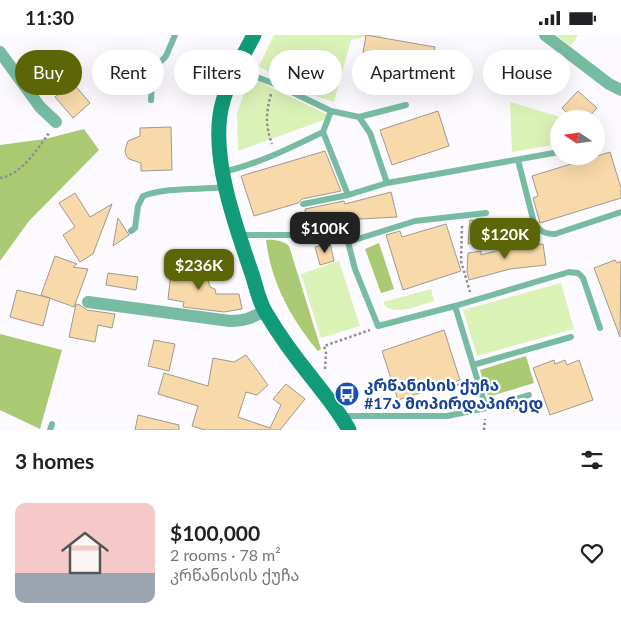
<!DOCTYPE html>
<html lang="en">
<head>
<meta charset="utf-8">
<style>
  body { margin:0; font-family:Lato,"Noto Sans Georgian",sans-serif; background:#f6f6f6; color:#202124; height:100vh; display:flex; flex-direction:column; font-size:19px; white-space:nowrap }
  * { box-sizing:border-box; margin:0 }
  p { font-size:16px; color:#757577 }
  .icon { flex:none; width:28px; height:28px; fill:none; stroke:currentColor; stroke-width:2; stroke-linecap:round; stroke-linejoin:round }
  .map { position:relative; height:395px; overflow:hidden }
  .sheet { display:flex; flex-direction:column; background:#fff; flex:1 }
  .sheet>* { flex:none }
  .top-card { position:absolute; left:15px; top:15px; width:591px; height:45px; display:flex; gap:10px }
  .needle { width:32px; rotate:283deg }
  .tools { position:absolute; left:550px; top:75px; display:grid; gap:10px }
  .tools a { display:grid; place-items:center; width:55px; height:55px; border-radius:50%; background:#fff; box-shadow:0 5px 20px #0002; font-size:25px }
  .price { position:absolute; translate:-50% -42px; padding:0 11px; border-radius:10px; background:#5d6606; color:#fff; font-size:16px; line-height:32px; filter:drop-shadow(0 1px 2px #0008) }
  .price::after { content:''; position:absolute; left:50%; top:30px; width:15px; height:11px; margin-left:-8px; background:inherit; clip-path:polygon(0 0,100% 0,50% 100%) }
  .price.current { background:#222; color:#fff }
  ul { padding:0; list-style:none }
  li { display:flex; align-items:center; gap:15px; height:125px; padding:0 15px }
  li+li { border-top:1px solid #e0e0e0 }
  li span { display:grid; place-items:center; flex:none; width:140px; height:100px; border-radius:10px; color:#555 }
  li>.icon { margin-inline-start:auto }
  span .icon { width:60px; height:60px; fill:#fffc; stroke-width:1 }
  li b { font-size:21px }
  h2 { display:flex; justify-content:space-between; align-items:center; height:60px; padding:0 15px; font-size:21px }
  .pill { padding:0 18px; border-radius:22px; background:#fff; box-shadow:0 5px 20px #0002; font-size:18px; line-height:45px }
  .pill.current { background:#5d6606; color:#fff }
  .status { display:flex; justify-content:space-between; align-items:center; height:35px; padding:0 25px; background:#fff; direction:ltr }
  .status svg { height:14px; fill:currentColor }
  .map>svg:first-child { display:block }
</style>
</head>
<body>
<div class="status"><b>11:30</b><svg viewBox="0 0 49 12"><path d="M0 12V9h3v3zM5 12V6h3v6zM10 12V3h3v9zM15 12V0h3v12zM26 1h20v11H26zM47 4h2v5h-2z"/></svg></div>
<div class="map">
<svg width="621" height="395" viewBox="0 0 621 395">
  <rect width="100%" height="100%" fill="#fcfaff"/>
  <!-- green -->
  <path fill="#dbf2b7" d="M274 0H381V2L368 1 351 5 334 67 300 56 259 31Z
    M556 0H578L571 11Z
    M250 42 332 82 238 116 237 78Z
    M510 67 567 84H559V109L512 117Z
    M339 226 360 291 321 303 301 239Z
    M561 248 574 294 477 321 463 275Z
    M431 254 434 266C419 270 399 281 385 271L383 267Z
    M536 364 538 370 513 378 511 372Z"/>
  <!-- forest -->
  <path fill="#a9c973" d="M84 94 99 115 29 186 0 226V110L45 104Z
    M266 205C274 204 284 206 289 211L321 314 318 316C291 284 271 247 266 205Z
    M379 208 394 254 381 258 365 214Z
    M0 299 62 315 40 394 0 375Z
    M526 321 534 348 488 362 480 335Z"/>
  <!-- building -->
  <path fill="#f7d9aa" stroke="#9f998f" d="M366 0 435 12 429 54 359 41Z
    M32 17 48 36 38 44 22 25Z
    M72 47 90 68 73 83 55 62Z
    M578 56 597 73 587 84H574L562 73Z
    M438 76 449 111 392 130 380 95Z
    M171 92 172 135 141 136V128L129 124 126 120 125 115 128 106 140 101V93Z
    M325 116 341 156 302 164 298 168 254 181 241 141Z
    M610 117 621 153V163L540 188 533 163 538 161 532 141Z
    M391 157 397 182 306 187 305 174 344 166 345 169Z
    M75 158 90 182 112 169 93 219 80 227 63 200 75 192 59 168Z
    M118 183 129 200 113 211Z
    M470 185 482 186 481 205 468 209Z
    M446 189 461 236 403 255 386 200 400 196 402 202Z
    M330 208 334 226 320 230 315 212Z
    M543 209 546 230 510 234 469 245 467 237 468 218 481 216V220L504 214Z
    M55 221 77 229 73 232 88 234 74 272 41 260Z
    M615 225 617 228 621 226 620 302 594 233Z
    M172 229 205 234 210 252 215 254 216 259H239L242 274 224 277 183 272 184 267 168 264Z
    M108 238 138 242 136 255 106 250Z
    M17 255 50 263 43 291 10 282Z
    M76 269 80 270 87 275 115 279 112 293 98 290 95 307 69 302Z
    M444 295 460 345 398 365 382 316Z
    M154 305 175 309 169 336 148 331Z
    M246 320 268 350 257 360 246 357 238 382 270 393 281 370 273 364 286 349 305 364 280 395H205L192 391 198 371 158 359 164 338 208 351 213 323 234 327Z
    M554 325 555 329 565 325 567 330 579 325 593 365 550 380 533 333Z
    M138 380 179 390V395H135Z"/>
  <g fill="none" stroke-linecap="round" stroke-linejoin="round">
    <!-- path -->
    <path stroke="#8f8d92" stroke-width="2.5" stroke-dasharray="2.5 2.5" stroke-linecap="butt" d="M308 52 314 37
      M271 59C266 78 265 90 272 109
      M0 143C21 140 37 115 49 98
      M462 191 461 226 470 257
      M325 334 326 318 324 311 370 295
      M438 356 467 347
      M484 395 485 384"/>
    <!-- lane -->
    <path stroke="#77bca2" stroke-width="6" d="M236 34 275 49 331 76 359 82 370 98 387 148 559 117
      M151 65 152 46 155 33 166 21 175 0
      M359 82 406 70
      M323 97 348 160
      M518 125 534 188C540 196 544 199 555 199L621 177
      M223 137C258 129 290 113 323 97L331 76
      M303 169 348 160 387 148
      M131 196 135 193 138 171 143 161C168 152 199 155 225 152
      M240 200H325L337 202 348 207 355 234 378 291 455 271 569 237 578 238 583 243 600 293
      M348 207 415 186 486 178
      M455 271 486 373
      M473 330 571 302
      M343 381H447L486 373 529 360
      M50 395 52 389"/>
    <!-- street -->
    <path stroke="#77bca2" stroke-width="12" d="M545 0 609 49 621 55
      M0 17 40 72 56 87
      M88 267 230 286C244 286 252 283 264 276"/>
    <!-- secondary -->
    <path stroke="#129b78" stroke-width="15" d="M254 0C241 25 224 52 220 80 213 129 236 192 252 239 256 251 259 267 266 278 279 300 295 322 312 343 325 360 339 376 349 395"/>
  </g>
  <!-- icons -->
  <defs>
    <symbol id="bus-disc" viewBox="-11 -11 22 22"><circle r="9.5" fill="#1a4fb4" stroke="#fff"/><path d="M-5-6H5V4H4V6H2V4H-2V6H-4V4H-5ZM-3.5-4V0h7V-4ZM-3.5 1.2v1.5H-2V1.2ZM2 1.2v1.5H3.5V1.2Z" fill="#fff"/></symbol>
  </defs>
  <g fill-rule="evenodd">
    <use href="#bus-disc" x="333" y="345" width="28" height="28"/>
  </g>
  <g text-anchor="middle" stroke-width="4.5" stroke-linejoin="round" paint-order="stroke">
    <!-- transit labels -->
    <g font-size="16" font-weight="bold" fill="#164399" stroke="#fff" text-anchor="start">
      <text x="364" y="356">კრწანისის ქუჩა<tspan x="364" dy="18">#17ა მოპირდაპირედ</tspan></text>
    </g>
  </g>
</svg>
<div class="tools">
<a><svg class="needle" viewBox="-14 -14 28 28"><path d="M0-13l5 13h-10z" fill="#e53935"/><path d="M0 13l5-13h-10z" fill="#757577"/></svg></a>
</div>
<b class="price current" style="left:325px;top:219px">$100K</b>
<b class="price" style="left:505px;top:225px">$120K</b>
<b class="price" style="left:199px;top:256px">$236K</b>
<div class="top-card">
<a class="pill current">Buy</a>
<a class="pill">Rent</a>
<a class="pill">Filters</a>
<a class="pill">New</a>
<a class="pill">Apartment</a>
<a class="pill">House</a>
</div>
</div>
<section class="sheet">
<h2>3 homes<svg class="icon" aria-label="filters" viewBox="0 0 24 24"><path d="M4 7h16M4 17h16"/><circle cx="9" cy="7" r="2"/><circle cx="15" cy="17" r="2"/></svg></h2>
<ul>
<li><span style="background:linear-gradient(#f6c9c9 70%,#9aa5b1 0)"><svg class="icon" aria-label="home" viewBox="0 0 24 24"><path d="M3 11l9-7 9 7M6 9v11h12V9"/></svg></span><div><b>$100,000</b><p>2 rooms · 78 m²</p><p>კრწანისის ქუჩა</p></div><svg class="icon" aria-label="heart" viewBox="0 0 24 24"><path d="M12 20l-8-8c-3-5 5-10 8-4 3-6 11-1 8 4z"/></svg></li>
</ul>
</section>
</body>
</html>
